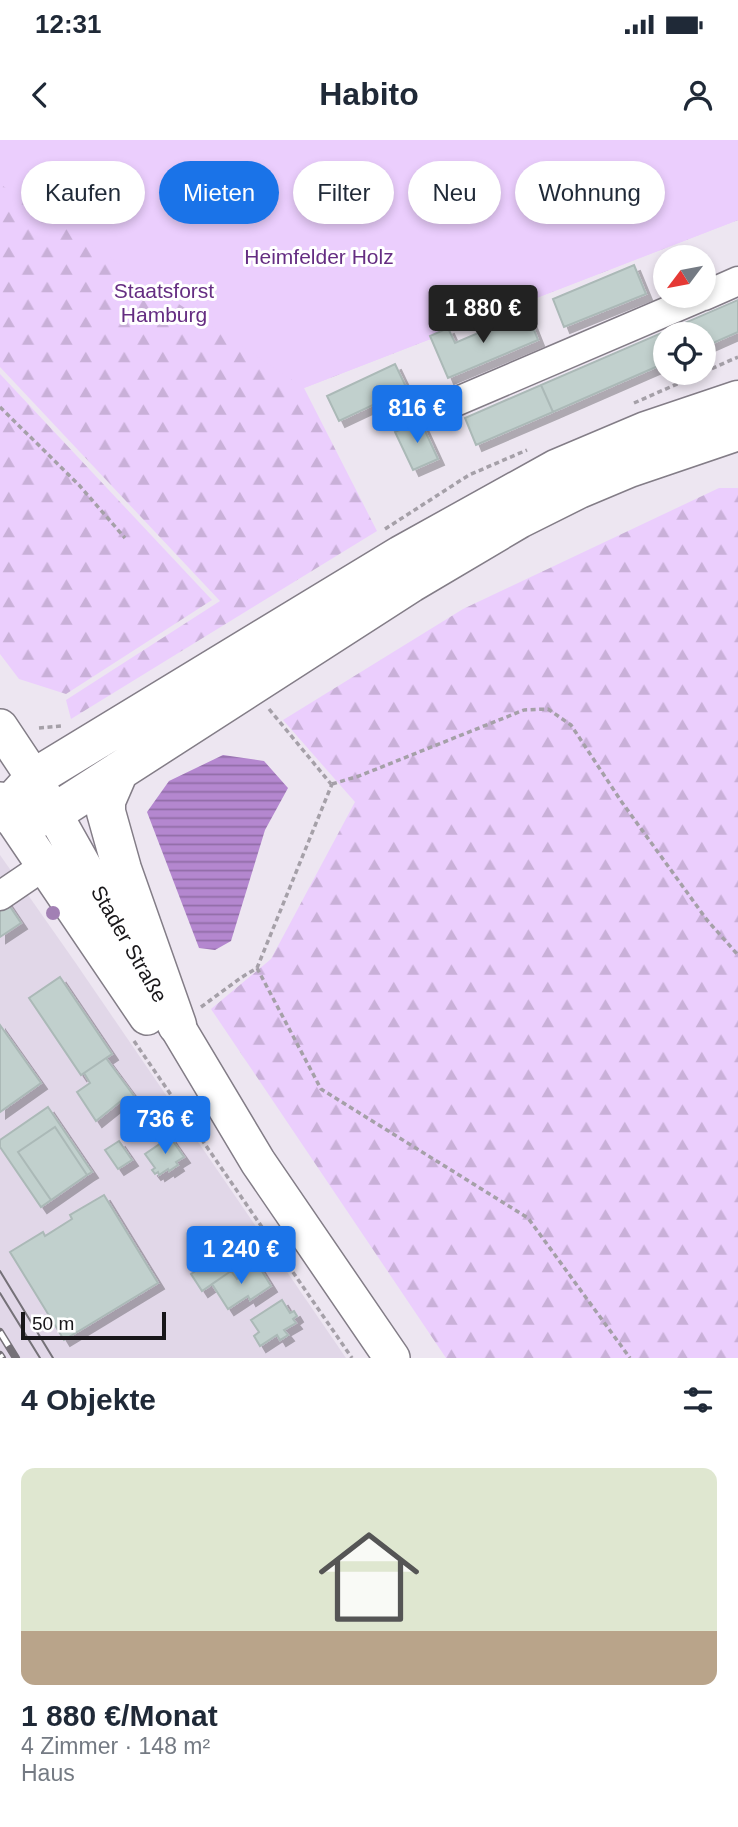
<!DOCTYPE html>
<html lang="de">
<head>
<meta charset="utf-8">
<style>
  body { margin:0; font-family:Helvetica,sans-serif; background:#f2f2f3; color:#1f2937; height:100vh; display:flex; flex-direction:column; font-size:26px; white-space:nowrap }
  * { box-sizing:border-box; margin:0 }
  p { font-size:23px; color:#747a83 }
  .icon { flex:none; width:38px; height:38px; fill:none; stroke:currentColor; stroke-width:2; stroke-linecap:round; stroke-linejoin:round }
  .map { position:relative; height:1218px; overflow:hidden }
  .side { display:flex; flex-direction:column; background:#fff; flex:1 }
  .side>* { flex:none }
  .top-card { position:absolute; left:21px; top:21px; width:696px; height:63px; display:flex; gap:14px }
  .needle { width:46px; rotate:238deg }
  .fabs { position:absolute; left:653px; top:105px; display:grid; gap:14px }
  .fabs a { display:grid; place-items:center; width:63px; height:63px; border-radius:50%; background:#fff; box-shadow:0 4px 10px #0003; font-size:35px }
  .scale { position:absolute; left:21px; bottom:18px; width:145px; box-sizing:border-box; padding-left:7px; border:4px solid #181619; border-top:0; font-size:19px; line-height:24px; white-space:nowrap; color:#181619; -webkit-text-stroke:5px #fff; paint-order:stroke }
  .price { position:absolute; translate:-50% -60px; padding:0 16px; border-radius:7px; background:#1a73e8; color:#fff; font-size:23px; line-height:46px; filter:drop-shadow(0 2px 4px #0008) }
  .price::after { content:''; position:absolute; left:50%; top:42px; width:21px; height:16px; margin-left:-10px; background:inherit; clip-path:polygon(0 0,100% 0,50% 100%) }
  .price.current { background:#222; color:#fff }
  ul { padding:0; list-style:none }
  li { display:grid; align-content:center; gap:14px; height:371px; padding:0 21px }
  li+li { border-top:2px solid #e0e1e3 }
  li span { display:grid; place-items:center; height:217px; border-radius:14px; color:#555 }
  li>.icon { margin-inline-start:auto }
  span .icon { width:126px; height:126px; fill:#fffc; stroke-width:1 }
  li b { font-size:30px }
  h2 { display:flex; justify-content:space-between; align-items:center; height:84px; padding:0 21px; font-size:30px }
  .chip { padding:0 24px; border-radius:32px; background:#fff; box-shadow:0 4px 10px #0003; font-size:24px; line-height:63px }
  .chip.current { background:#1a73e8; color:#fff }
  .status { display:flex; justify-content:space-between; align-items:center; height:49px; padding:0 35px; background:#fff; direction:ltr }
  .status svg { height:19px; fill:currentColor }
  header { display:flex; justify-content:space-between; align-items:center; height:91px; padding:0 21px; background:#fff; font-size:32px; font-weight:600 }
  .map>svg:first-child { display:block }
</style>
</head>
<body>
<div class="status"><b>12:31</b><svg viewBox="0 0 49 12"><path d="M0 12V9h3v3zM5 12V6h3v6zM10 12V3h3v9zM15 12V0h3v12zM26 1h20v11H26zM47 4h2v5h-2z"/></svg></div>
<header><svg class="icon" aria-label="back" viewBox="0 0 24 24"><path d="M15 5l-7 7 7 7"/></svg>Habito<svg class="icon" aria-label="person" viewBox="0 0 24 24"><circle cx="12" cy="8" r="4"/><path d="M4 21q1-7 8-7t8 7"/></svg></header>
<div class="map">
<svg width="738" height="1218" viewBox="0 0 738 1218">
  <defs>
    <pattern id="forest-firs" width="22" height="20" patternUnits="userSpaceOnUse" patternTransform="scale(1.75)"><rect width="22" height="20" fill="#ebcefd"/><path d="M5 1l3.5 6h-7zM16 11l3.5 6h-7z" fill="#c9b0d8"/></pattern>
    <pattern id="water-rules" width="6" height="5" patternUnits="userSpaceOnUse" patternTransform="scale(1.75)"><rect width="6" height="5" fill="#b487cf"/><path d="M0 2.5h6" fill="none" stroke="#916da7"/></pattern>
    <filter id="shadow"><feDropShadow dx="6" dy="6" stdDeviation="0" flood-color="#0004"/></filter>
  </defs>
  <rect width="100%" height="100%" fill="#ede6f1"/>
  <!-- built -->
  <path fill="#e1d7e8" d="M0 715 75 822 346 1218H0Z"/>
  <!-- forest -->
  <path fill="url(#forest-firs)" d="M0 0H738V80L304 248 377 391 71 579 66 560 220 461 0 227Z
    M0 234 212 460 66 554 19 539 0 514Z
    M719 348H738V1218H446L211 869 271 819 355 662 283 580 463 469Z"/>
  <!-- park -->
  <path fill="#ebcefd" d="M0 0H738V80L304 248 0 44Z"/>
  <!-- water -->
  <path fill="url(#water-rules)" d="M223 615 264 621 288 648 265 690 231 801 215 810 199 808 147 672 169 641Z"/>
  <!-- building -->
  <path fill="#c1d0cd" stroke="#abb9b7" stroke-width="2" filter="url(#shadow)" d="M634 125 646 154 564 187 553 159Z
    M738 160V192L704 207V194H665V223L553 272 541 245Z
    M527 172 538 200 448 238 430 196 448 188 455 203Z
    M395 224 407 249 339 281 327 256Z
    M541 245 553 272 476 305 465 278Z
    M420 280 438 319 413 330 395 292Z
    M5 759 21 783 0 797V762Z
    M60 837 112 914 81 935 29 858Z
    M0 885 41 943 0 972Z
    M106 918 134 956 123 964 121 961 96 981 77 952 90 943 84 933Z
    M48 967 92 1032 87 1035 55 987 18 1012 51 1060 41 1067 0 1007V1000Z
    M55 987 87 1035 51 1060 18 1012Z
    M170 997 184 1017 176 1022 178 1025 169 1031 168 1029 159 1035 158 1032 155 1034 152 1030 155 1028 145 1014Z
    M119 1001 132 1020 118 1029 105 1010Z
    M104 1055 158 1143 64 1200 10 1112 43 1092 45 1096 72 1079 70 1075Z
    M244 1105 258 1125 237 1139 231 1131 202 1151 191 1134 231 1108 233 1112Z
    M258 1125 271 1146 250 1160 248 1156 228 1169 212 1144 231 1131 237 1139Z
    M282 1160 290 1173 294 1171 297 1176 293 1179 296 1183 284 1190 288 1195 280 1200 277 1195 260 1206 254 1196 259 1192 251 1180Z"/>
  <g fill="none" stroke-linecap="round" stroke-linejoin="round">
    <defs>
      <path id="minor" d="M704 156 738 141
        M439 269 703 156
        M0 756 44 726"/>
      <path id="major" d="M0 587 34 638 123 796 258 1022 392 1218
        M0 660 147 877"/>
      <path id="highway" d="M738 260 646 291 556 329 401 415 34 638 16 658 12 677 31 680 54 673 411 443 519 379 579 349 629 328 738 291
        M119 631 106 661V672L122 729 177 885"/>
    </defs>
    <!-- minor casing -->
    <use href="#minor" stroke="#837d87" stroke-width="31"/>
    <!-- major casing -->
    <use href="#major" stroke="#837d87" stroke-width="38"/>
    <!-- highway casing -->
    <use href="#highway" stroke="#837d87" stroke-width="41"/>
    <!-- path -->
    <path stroke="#a5a0a8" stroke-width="3.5" stroke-dasharray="5 3.5" stroke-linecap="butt" d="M704 232 738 217
      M634 263 702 233
      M0 267 79 345 125 398
      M385 389 469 335 527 310
      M269 569 331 644
      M39 588 62 586
      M332 644 359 636 524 570 548 569 571 585 621 661 707 780 738 815
      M257 828 321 949 528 1078 630 1218
      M201 867 242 837 257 828 332 644
      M134 901 352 1218"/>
    <!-- minor -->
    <use href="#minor" stroke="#fff" stroke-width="28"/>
    <!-- major -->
    <use href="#major" stroke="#fff" stroke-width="35"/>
    <!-- highway -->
    <use href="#highway" stroke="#fff" stroke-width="38"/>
    <!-- tram -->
    <path stroke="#757178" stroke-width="2" d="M0 1131 53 1218
      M0 1153 40 1218"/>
    <defs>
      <path id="rail" d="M0 1192 16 1218
        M0 1215 2 1218"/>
    </defs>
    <!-- rail casing -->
    <use href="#rail" stroke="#757178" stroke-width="8"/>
    <!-- rail -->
    <use href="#rail" stroke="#fff" stroke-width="5" stroke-dasharray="16" stroke-linecap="butt"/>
  </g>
  <!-- trees -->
  <circle fill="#a280b4" cx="53" cy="773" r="7"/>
  <g text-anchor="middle" stroke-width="6" stroke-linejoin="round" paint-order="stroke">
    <!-- park labels -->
    <g font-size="21" fill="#652d82" stroke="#fff">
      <text x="319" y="124">Heimfelder Holz</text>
      <text x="164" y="158">Staatsforst<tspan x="164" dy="24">Hamburg</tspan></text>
    </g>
    <!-- street labels -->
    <g font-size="21" fill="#181619" stroke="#fff">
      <text transform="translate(129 804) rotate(60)" y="7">Stader Straße</text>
    </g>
  </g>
</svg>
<div class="fabs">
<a><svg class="needle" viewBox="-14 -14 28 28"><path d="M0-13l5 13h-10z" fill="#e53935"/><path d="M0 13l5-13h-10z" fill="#747a83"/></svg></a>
<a><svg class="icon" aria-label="locate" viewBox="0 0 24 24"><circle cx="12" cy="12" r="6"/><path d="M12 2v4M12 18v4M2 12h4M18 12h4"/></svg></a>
</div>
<div class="scale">50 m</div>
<b class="price current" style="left:483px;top:205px">1 880 €</b>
<b class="price" style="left:417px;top:305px">816 €</b>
<b class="price" style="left:165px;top:1016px">736 €</b>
<b class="price" style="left:241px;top:1146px">1 240 €</b>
<div class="top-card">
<a class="chip">Kaufen</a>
<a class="chip current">Mieten</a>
<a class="chip">Filter</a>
<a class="chip">Neu</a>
<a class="chip">Wohnung</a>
</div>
</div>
<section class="side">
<h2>4 Objekte<svg class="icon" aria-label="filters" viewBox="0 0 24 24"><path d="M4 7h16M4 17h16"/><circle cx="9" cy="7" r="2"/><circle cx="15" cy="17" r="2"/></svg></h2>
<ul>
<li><span style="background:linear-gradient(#dfe7d0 75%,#b9a48a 0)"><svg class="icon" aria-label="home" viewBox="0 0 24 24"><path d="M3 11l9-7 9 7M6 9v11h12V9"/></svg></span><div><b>1 880 €/Monat</b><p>4 Zimmer · 148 m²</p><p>Haus</p></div></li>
</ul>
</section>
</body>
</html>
